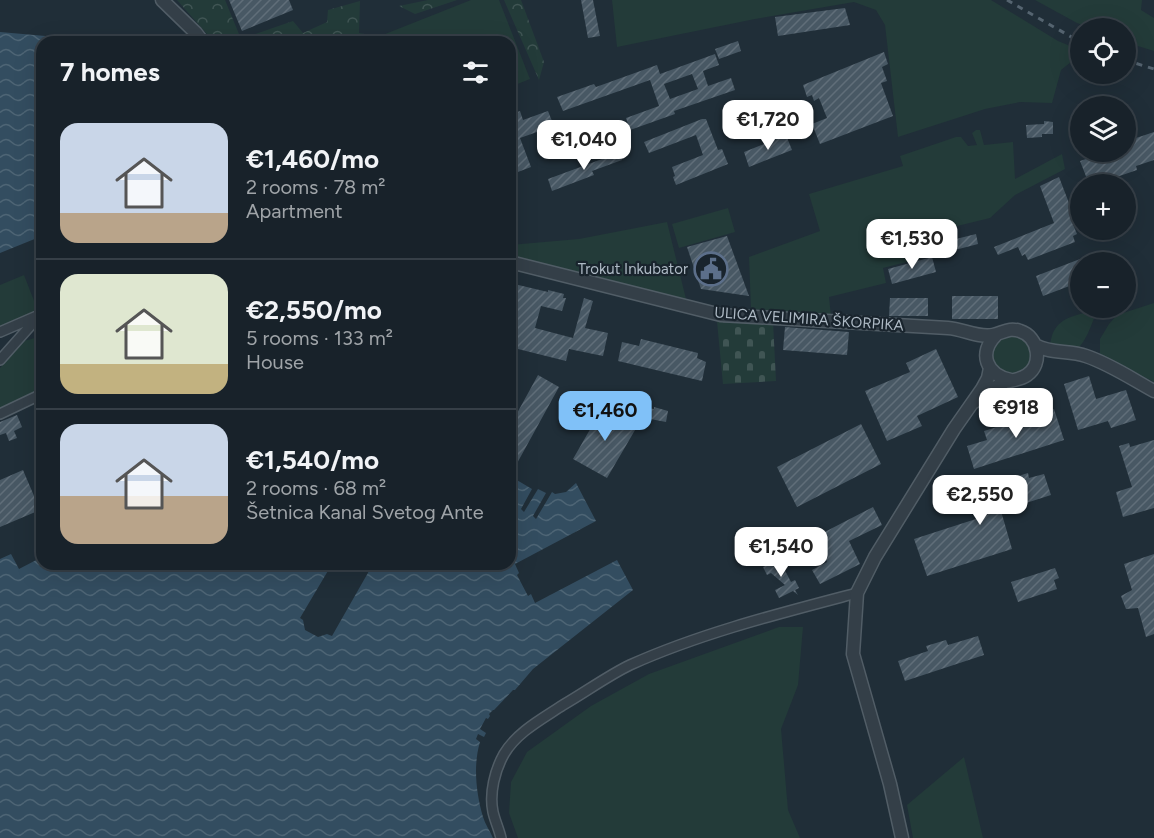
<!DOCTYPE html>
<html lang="en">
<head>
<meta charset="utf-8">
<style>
  body { margin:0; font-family:Figtree,sans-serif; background:#212a32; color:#f1f3f6; height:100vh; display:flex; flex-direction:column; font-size:22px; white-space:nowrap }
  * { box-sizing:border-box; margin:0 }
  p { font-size:20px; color:#9fa4a8 }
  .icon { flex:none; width:33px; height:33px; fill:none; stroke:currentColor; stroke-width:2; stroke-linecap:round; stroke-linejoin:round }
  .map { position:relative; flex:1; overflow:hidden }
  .side { position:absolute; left:36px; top:36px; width:480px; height:534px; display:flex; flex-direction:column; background:#18222a; border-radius:18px; box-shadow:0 6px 24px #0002,0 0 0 2px #363f47 }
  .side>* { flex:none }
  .buttons { position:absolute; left:1070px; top:18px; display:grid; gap:12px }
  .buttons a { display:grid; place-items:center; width:66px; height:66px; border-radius:50%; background:#18222a; box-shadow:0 6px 24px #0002,0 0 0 2px #363f47; font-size:30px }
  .price { position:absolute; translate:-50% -51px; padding:0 14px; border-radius:12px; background:#fff; color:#222; font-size:20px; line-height:39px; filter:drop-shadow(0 2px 3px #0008) }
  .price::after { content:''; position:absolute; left:50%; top:36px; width:18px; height:14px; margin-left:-9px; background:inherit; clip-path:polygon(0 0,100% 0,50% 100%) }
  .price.active { background:#80c1f8; color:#111 }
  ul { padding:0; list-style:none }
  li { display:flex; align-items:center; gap:18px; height:150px; padding:0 24px }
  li+li { border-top:2px solid #363f47 }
  li span { display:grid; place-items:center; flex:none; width:168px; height:120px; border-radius:18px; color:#555 }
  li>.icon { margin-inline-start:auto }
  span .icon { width:72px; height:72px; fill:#fffc; stroke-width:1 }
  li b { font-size:26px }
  h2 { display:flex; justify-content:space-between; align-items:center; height:72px; padding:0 24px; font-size:26px }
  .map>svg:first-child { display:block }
</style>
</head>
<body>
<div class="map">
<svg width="1154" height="838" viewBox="0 0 1154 838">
  <defs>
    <pattern id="forest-crowns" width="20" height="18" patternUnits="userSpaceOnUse" patternTransform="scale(1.5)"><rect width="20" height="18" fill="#233b39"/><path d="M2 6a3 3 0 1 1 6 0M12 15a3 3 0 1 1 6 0" fill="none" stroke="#405554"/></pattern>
    <pattern id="cemetery-stones" width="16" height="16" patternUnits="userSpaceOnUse" patternTransform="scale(1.5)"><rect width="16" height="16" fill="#233b39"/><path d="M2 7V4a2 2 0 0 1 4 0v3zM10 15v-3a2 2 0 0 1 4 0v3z" fill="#405554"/></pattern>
    <pattern id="water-waves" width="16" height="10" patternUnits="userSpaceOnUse" patternTransform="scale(1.5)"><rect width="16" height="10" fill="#334d60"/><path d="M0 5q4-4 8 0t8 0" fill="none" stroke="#4e6575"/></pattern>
    <pattern id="building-hatch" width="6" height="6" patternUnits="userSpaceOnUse" patternTransform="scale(1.5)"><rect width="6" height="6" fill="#485864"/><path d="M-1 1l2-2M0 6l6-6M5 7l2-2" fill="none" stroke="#606e79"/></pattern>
  </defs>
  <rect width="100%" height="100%" fill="#202e38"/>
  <!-- green -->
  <path fill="#233b39" d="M471 0H499L530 79 510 87V42H365Z
    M612 0H991L1058 41 1080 50V59L1076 58 1061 70 1052 103 1020 102 985 109 898 137 885 25 876 10 854 2 755 19 617 47Z
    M1035 0H1142L1141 10 1154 18V51L1125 42V28H1091L1077 23Z
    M976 130H980L984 145 1013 142 1015 179 1062 154 1065 169 1015 195 990 218 941 230 946 252 883 268 886 283 829 297 831 316 751 309 749 257 820 231 809 194 903 166 900 156 956 137H961L968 146 977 145 972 133Z
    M728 208 735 232 679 248 672 224Z
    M667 222 687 303 510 258V245L579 239Z
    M24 275 38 311 0 326V285Z
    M1154 303V382L1100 354V339L1109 324 1117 315Z
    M1097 309C1094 319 1086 342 1078 348L1050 349C1051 317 1072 317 1097 309Z
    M42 336V390L0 409V368L24 341Z
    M993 355a19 19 0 1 1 38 0a19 19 0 1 1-38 0Z
    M779 627H803L798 685 781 729 788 810 800 838H518L509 813 511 782 527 752 591 706 649 674Z
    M964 757 983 838H913L907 805Z"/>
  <!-- forest -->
  <path fill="url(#forest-crowns)" d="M177 0H225L241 39 293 21 303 33 327 22 328 10 360 1 359 33 374 36 360 42H214Z
    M428 0H457L415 14 399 6Z
    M504 0H521L544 62 539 80Z"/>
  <!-- cemetery -->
  <path fill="url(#cemetery-stones)" d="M717 321 773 322 776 381 723 384Z"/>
  <!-- water -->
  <path fill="url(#water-waves)" d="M0 32 57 37 59 42H42V236L0 253Z
    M510 476 532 489 521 509 524 512 538 489 546 493 533 516 536 519 552 492 555 494 566 492 576 483 596 521 515 564 519 573 517 575 528 596 531 594 535 603 617 560 633 590 533 669 515 690H513L494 710H493L489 714 490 716 488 719 486 718 480 729 486 733 484 737 478 734 476 739 480 742C473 765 476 793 483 817 485 824 490 831 493 838H0V559L11 554 19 569 42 557V564H332L300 618 303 620 305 630 318 637 327 634 332 636 373 564H510Z"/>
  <!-- building -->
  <path fill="url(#building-hatch)" fill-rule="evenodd" d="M229 0H289L293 10 242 31Z
    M581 0H593L600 36 588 38Z
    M845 8 850 25 778 36 775 17Z
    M738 41 741 51 719 59 715 49Z
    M884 52 888 64 882 67 887 81 881 83 893 116 820 144 812 124 827 118 819 98 814 101 812 95 807 97 803 85Z
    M715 54 719 65 703 71 708 86 731 78 735 90 674 111 675 114 630 130 626 118 659 106 650 80 563 111 557 97 594 84 596 87 657 65 660 74ZM692 74 698 89 670 99 664 84Z
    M520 111 523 120 548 111 554 126 520 138 531 167 510 175V159L514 158 510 146V115Z
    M702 119H706L718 150 722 149 728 164 676 185 673 177 675 176 672 167 703 155 696 135 649 153 644 142Z
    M1044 121 1053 122V134H1042V137L1027 138 1026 125 1044 124Z
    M608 125 612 135 550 158 546 147 571 138 570 134 580 130 582 135Z
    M1154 132V160L1136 166 1137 170 1096 184H1089L1080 161 1107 152H1125V145L1128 144 1127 141Z
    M786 135 792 150 749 167 744 152Z
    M618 149 622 160 592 171 594 175 552 191 548 179 602 159 600 156Z
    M1059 177 1074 216 1070 217 1077 234 1073 236 1075 242 1028 260 1025 254 1022 256 1018 247 998 255 994 247 1054 223 1040 186Z
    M976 234 978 244 955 250 952 240Z
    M727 236 749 296 701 289 687 247Z
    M932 257 936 272 892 284 888 269Z
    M1080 259V282L1043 296 1036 276Z
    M510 283 548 292V290L564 294 563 298H566L562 311 541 306 535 328 573 338 584 298 593 301 585 328 608 333 603 356 569 349 566 361 510 347Z
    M952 296H998V319H952Z
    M890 298H928V316H889Z
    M785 327 849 332 847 355 783 350Z
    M641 339 698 353 697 358 706 362 702 381 618 361 622 342 639 346Z
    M936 349 958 397 917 416 922 426 887 441 865 391 910 372 906 363Z
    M538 375 559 387 510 476V426Z
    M1089 376 1096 399 1126 390 1136 420 1111 428 1108 421 1078 430 1064 384Z
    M604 405 638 425 607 478 573 459Z
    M642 407 654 409V407L668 411 666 422 640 417Z
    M1054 409 1064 440 974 469 967 446 987 440 984 431Z
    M17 415 22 427 14 431 17 438 9 441 6 433 0 435V422Z
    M861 424 881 464 797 507 777 467Z
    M1154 440V508L1123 517 1116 492 1132 487 1119 446 1129 443 1130 447Z
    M23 470 40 510 0 527V480Z
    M1028 473 1029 478 1044 474 1051 495 1001 511 1012 549 927 576 914 539 979 518 974 503 987 486Z
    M873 507 882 525 849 541 860 564 820 584 812 570 827 562 815 537Z
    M1154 554V634L1146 637 1138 608 1126 609 1121 596 1132 590 1124 564Z
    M778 557 791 582 795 580 799 588 795 590 798 595 793 591 779 598 775 590 785 585 771 573 767 575 763 567 767 565V563Z
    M1055 568 1059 578 1054 580 1057 589 1018 602 1011 582Z
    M978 636 984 655 905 681 898 661 928 651 926 646 946 640 948 645Z"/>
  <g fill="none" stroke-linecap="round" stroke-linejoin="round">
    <defs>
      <path id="minor" d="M0 332 37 316
        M0 360 40 315
        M0 414 42 394
        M501 838C499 829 495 821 493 812 489 793 495 770 504 754 517 732 542 719 563 705 584 693 609 675 630 665 701 633 781 613 857 593"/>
      <path id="tertiary" d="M162 0 196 33 203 42
        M510 262 721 315 948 328C963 329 978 338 993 335 1003 333 1009 327 1020 331 1039 337 1043 364 1027 375 1020 380 1012 380 1005 382 994 387 984 395 974 402
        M996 335C978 353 986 375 1011 380
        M1035 345C1051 354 1069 350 1086 356 1110 364 1132 379 1154 391
        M902 838 890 784 853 654 857 593 875 557 954 429 982 389 988 378 990 368"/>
    </defs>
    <!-- minor casing -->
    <use href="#minor" stroke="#515d66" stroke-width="12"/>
    <!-- tertiary casing -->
    <use href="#tertiary" stroke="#515d66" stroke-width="15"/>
    <!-- minor -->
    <use href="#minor" stroke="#343f48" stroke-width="9"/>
    <!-- tertiary -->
    <use href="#tertiary" stroke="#343f48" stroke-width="12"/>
    <!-- rail -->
    <path stroke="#556470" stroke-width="3" stroke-dasharray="6 6" stroke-linecap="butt" d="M1007 0 1080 42
      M1125 60 1154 69"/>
  </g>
  <!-- icons -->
  <defs>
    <symbol id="civic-ring" viewBox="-11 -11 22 22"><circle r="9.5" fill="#19242d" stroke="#5c6f8a" stroke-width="1.5"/><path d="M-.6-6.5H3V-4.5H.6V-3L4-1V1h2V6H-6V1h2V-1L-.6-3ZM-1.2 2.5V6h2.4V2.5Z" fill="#5c6f8a"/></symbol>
  </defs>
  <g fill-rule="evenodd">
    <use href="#civic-ring" x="692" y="250" width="38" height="38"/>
  </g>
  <g text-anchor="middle" stroke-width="4.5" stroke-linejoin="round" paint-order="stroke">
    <!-- poi labels -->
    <g font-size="15" fill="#aebac5" stroke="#19242d" text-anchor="end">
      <text x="688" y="274">Trokut Inkubator</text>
    </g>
    <!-- street labels -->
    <g font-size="15" fill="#aebac5" stroke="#19242d">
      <text transform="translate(809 319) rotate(4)" y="5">ULICA VELIMIRA ŠKORPIKA</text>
    </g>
  </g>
</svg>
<div class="buttons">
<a><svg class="icon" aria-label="locate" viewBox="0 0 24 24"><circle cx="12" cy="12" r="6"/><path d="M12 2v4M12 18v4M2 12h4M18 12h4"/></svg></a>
<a><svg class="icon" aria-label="layers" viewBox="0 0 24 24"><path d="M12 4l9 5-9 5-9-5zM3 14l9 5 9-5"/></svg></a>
<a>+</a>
<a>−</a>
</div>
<b class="price" style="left:768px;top:151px">€1,720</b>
<b class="price" style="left:584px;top:171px">€1,040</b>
<b class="price" style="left:912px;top:270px">€1,530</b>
<b class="price" style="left:1016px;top:439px">€918</b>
<b class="price active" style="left:605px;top:442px">€1,460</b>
<b class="price" style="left:980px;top:526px">€2,550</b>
<b class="price" style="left:781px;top:578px">€1,540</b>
<section class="side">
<h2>7 homes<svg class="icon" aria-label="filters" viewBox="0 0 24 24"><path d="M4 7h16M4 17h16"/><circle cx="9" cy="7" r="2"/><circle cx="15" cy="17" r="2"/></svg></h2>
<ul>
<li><span style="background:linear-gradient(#c9d6e8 75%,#b9a48a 0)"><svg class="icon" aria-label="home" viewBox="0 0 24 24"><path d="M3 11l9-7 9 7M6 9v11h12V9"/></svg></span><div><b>€1,460/mo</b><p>2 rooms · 78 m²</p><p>Apartment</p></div></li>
<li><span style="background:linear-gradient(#dfe7d0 75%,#c2b280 0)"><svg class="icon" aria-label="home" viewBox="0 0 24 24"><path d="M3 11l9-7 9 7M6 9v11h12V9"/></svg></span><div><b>€2,550/mo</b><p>5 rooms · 133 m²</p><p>House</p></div></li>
<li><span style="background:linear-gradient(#c9d6e8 60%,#b9a48a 0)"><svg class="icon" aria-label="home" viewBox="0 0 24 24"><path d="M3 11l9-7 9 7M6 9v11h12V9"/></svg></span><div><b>€1,540/mo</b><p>2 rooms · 68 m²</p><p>Šetnica Kanal Svetog Ante</p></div></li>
</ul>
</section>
</div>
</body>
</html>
